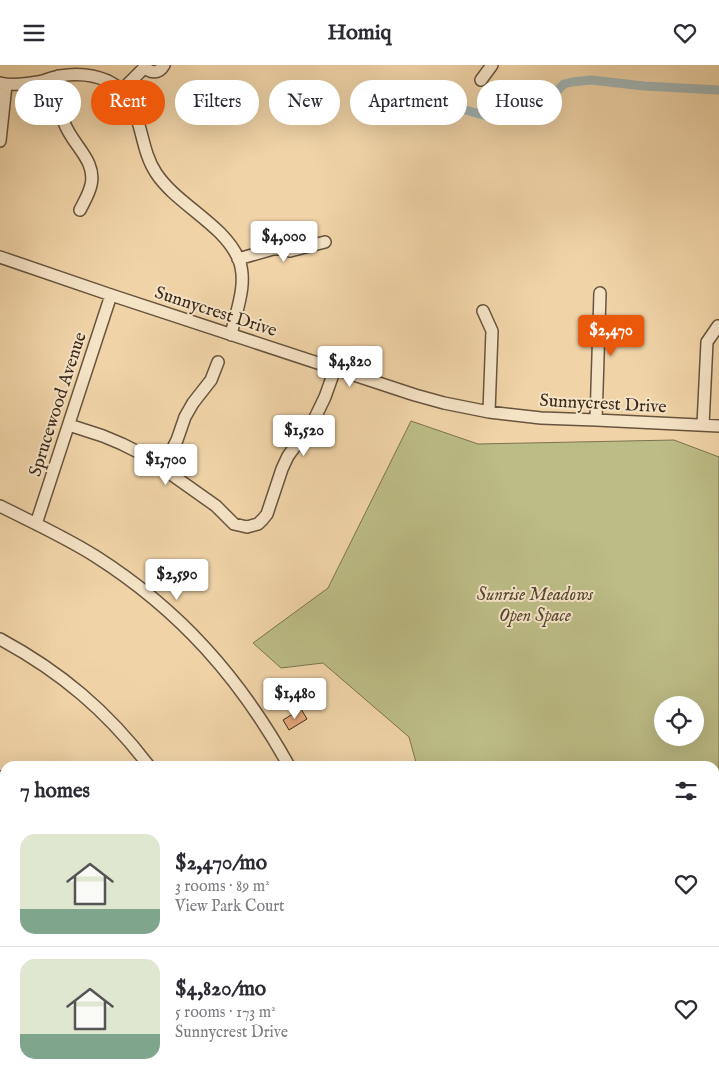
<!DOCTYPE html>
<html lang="en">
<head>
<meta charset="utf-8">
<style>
  body { margin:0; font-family:"IM FELL English",serif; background:#f7f7f7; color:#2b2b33; height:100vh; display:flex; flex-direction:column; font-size:19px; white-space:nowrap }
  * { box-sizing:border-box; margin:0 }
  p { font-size:16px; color:#7c7c81 }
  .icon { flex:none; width:28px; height:28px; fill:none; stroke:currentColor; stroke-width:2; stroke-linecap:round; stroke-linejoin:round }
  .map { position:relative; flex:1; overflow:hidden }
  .side { position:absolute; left:0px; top:696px; width:720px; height:321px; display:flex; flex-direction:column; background:#fff; border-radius:15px 15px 0 0; box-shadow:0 5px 20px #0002 }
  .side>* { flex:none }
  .hud { position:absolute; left:15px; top:15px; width:690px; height:45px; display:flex; gap:10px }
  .controls { position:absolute; left:654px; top:631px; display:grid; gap:10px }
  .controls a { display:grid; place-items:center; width:50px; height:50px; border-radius:50%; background:#fff; box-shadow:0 5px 20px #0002; font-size:25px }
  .price { position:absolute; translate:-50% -42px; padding:0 11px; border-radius:5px; background:#fff; color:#222; font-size:16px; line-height:32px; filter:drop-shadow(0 1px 2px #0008) }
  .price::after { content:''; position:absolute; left:50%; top:30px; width:15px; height:11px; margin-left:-8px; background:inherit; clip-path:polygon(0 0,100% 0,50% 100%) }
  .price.selected { background:#ea580c; color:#fff }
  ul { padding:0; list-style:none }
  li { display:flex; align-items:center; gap:15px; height:125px; padding:0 20px }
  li+li { border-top:1px solid #e1e1e2 }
  li span { display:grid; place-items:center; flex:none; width:140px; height:100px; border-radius:15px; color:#555 }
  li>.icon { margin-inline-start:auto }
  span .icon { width:60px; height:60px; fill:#fffc; stroke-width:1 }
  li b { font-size:21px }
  h2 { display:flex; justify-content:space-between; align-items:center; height:60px; padding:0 20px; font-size:21px }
  .tag { padding:0 18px; border-radius:22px; background:#fff; box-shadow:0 5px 20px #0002; font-size:18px; line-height:45px }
  .tag.selected { background:#ea580c; color:#fff }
  header { display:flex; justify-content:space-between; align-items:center; height:65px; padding:0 20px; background:#fff; font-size:22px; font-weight:700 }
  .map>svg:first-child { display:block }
</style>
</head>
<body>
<header><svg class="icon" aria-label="menu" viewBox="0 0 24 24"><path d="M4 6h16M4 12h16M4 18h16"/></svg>Homiq<svg class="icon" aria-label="heart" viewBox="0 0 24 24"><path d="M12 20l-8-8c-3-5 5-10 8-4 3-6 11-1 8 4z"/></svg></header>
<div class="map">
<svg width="719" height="1017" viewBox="0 0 719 1017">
  <rect width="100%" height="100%" fill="#f0d4a8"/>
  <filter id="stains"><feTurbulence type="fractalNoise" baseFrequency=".004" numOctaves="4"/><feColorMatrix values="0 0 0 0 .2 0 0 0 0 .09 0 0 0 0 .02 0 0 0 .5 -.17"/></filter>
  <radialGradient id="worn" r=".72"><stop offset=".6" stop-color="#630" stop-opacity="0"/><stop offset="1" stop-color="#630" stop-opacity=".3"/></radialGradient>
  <!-- green -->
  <path fill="#bcbc86" stroke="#7c7350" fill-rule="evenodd" d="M411 356 478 379 674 375 719 392V1017H496L494 1013 715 1012V701H417L409 672 323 598 281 603 253 578 328 523ZM662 640H695V672H662Z"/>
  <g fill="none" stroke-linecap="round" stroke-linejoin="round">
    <!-- canal -->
    <path stroke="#a1b5b5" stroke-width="9" d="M413 30 497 54 512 55 524 52 537 45 564 19 572 17 591 15 644 21 719 25"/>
  </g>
  <!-- building -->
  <path fill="#e4a77c" stroke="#3b2a1b" d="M301 644 307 654 289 665 283 655Z"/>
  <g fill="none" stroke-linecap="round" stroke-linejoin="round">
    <defs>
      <path id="minor" d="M144 0C149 9 159 9 164 0
        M58 11C62 26 59 42 64 57 71 79 97 95 91 120 89 129 84 137 80 145
        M481 15 492 0
        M0 18C12 21 26 19 38 17 45 16 52 12 60 11 77 8 92 9 108 16 145 34 136 78 156 108 177 140 224 159 239 195 248 219 236 246 231 270
        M121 26 145 2
        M0 76 6 20
        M0 192 111 230 415 330 444 338 489 347 541 353 596 355 719 361
        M238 194 273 184H283L290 186 325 177
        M483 246 492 266 489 347
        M596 355 600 228
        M69 360 103 371 122 379 144 390 216 441 234 459 247 462 258 459 263 454 267 449 282 404 288 391 313 357 325 332 335 304
        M703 360 707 277 718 261
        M163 403 177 375 185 352 193 338 211 315 218 297
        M0 441C32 457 65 472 95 491 180 545 240 613 289 701
        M36 459 111 230
        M0 574C61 607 107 646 149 701
        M0 712 5 716
        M0 911 5 927
        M32 1012 34 1017
        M148 1012 149 1017
        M269 1012 270 1017
        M393 1012 394 1017"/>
    </defs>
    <!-- minor casing -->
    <use href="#minor" stroke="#68543e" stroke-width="14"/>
    <!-- minor -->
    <use href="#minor" stroke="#f5e3c6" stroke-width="11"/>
  </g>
  <g text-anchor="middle" stroke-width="4" stroke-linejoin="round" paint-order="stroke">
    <!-- street labels -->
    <g font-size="18" fill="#3b2a1b" stroke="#f5e3c6">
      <text transform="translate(216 246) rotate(18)" y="6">Sunnycrest Drive</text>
      <text transform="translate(603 338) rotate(3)" y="6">Sunnycrest Drive</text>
      <text transform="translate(57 339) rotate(-72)" y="6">Sprucewood Avenue</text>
    </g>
    <!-- park labels -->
    <g font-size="18" font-style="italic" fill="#554730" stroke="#f5e3c6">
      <text x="535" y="535">Sunrise Meadows<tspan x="535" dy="21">Open Space</tspan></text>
    </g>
  </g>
  <rect width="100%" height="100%" filter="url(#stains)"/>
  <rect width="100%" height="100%" fill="url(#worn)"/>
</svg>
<div class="controls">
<a><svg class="icon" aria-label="locate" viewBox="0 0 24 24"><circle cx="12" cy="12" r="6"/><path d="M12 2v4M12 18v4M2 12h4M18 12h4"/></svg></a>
</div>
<b class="price" style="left:284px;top:198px">$4,000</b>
<b class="price selected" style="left:611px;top:292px">$2,470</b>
<b class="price" style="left:350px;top:323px">$4,820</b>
<b class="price" style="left:304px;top:392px">$1,520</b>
<b class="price" style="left:166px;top:421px">$1,700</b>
<b class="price" style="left:177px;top:536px">$2,590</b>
<b class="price" style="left:295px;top:655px">$1,480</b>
<div class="hud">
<a class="tag">Buy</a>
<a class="tag selected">Rent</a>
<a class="tag">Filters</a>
<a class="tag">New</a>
<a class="tag">Apartment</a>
<a class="tag">House</a>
</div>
<section class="side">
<h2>7 homes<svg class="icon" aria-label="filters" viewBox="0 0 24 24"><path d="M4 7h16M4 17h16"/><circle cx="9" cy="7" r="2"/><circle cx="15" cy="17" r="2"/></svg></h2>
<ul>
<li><span style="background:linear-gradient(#dfe7d0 75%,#7fa58c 0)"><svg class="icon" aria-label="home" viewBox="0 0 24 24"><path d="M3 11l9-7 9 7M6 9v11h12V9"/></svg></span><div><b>$2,470/mo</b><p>3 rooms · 89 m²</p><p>View Park Court</p></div><svg class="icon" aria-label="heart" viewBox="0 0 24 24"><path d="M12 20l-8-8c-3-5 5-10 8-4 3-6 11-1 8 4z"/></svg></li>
<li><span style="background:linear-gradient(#dfe7d0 75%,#7fa58c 0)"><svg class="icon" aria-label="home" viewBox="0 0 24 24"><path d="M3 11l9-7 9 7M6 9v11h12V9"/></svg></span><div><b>$4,820/mo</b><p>5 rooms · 173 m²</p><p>Sunnycrest Drive</p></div><svg class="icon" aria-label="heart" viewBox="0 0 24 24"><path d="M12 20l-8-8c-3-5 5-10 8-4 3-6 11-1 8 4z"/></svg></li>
</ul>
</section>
</div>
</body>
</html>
